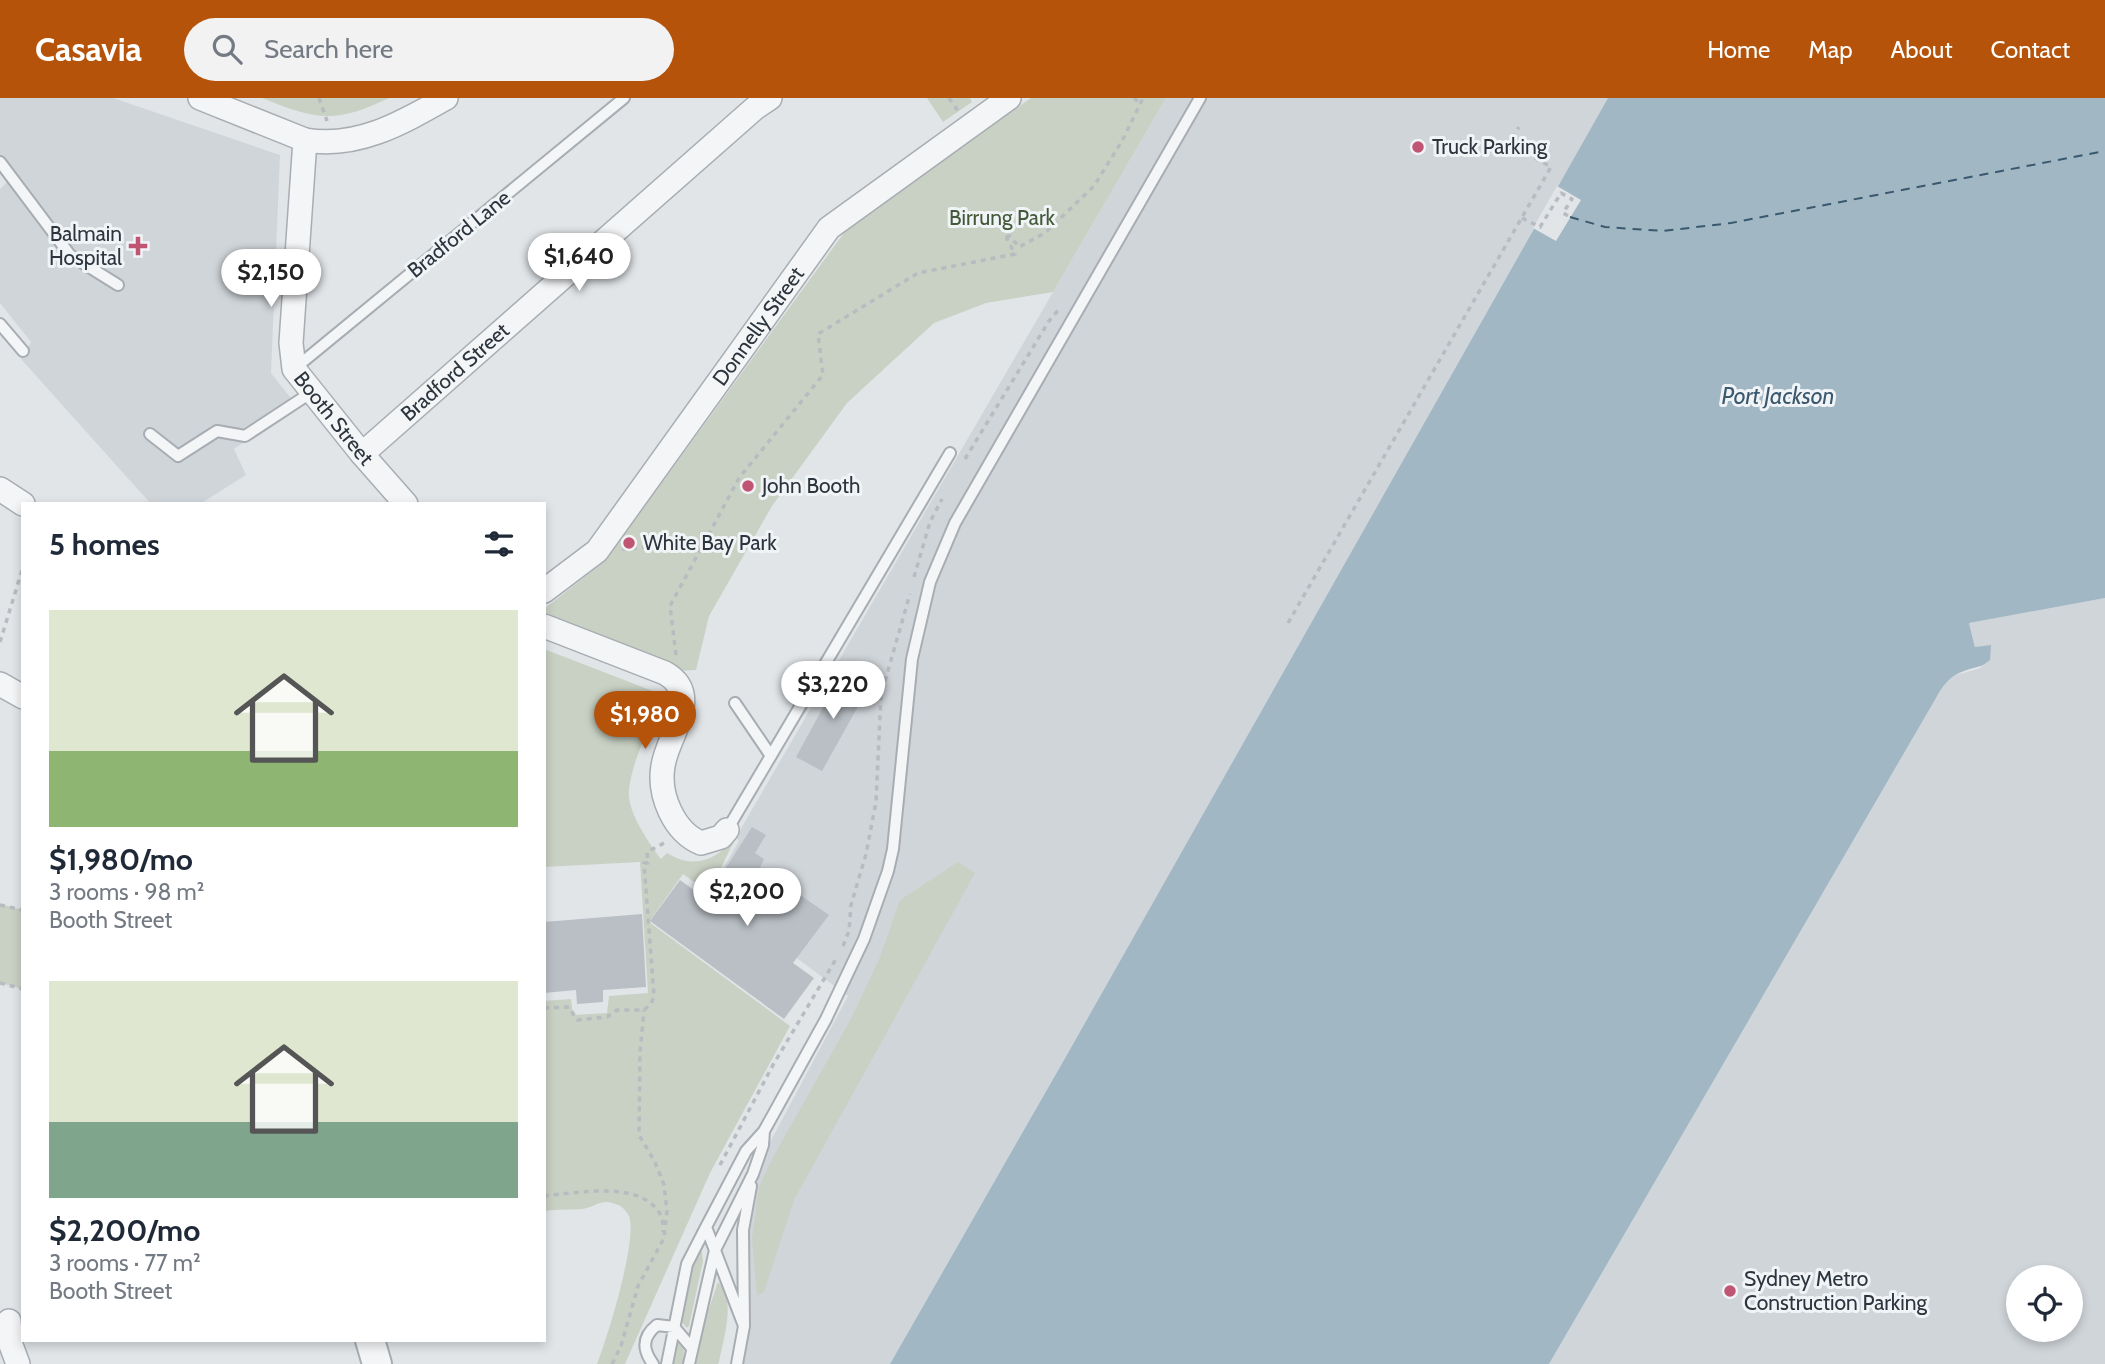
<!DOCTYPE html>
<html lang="en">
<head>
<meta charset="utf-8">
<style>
  body { margin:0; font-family:Cabin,sans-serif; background:#f2f2f3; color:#1f2937; height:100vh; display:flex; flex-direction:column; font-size:26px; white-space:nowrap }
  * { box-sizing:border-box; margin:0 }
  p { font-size:23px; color:#747a83 }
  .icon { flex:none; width:38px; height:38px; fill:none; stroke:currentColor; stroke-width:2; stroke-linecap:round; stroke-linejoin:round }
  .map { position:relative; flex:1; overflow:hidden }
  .details { position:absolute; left:21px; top:404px; width:525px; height:840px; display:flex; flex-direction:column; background:#fff; border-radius:0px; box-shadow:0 4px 10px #0003 }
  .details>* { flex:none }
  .fabs { position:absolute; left:2006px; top:1167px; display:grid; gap:14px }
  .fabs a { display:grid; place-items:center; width:77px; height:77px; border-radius:50%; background:#fff; box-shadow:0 4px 10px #0003; font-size:35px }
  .price { position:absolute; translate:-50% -60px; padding:0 16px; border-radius:24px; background:#fff; color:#222; font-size:23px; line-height:46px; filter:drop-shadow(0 2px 4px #0008) }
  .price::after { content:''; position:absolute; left:50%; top:42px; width:21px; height:16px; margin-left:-10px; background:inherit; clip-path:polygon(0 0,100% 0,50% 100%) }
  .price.selected { background:#b45309; color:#fff }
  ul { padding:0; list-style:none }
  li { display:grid; align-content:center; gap:14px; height:371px; padding:0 28px }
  li span { display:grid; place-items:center; height:217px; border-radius:0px; color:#555 }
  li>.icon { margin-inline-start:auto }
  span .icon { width:126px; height:126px; fill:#fffc; stroke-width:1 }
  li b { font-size:30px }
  h2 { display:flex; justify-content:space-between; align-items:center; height:84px; padding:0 28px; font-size:30px }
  header { display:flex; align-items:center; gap:42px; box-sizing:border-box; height:98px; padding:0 35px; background:#b45309; color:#fff }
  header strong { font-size:33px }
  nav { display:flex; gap:38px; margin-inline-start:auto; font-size:24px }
  .search { width:490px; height:63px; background:#f2f2f3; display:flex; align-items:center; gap:18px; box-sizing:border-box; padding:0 24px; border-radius:38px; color:#747a83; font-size:26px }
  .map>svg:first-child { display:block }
</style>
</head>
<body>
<header>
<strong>Casavia</strong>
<div class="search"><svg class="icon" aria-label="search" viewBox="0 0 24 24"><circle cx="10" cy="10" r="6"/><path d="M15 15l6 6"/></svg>Search here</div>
<nav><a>Home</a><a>Map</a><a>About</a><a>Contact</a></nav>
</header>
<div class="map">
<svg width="2105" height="1266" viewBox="0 0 2105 1266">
  <rect width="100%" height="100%" fill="#e1e5e8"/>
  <!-- built -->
  <path fill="#d0d5da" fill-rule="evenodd" d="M0 0H113L280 57 271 275 297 308 234 351 246 377 200 406H151L21 261 31 244 0 205V91L11 80 0 63Z
    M1166 0H1608L1064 962 890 1266H737L743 1132 753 1076 848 898 709 795 739 743 736 739Z
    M2105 500V1266H1549L1936 600 1946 584 1956 577 1981 570 1969 525ZM2018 1180H2070V1232H2018Z"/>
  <!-- green -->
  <path fill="#c9d1c4" d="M262 0H389C335 26 316 22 262 0Z
    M927 0H970L972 4 943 24Z
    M1031 0H1166L1053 194 986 205 934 225 847 305 772 408 709 518 696 572 678 573 544 514V511L605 463 846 132 861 118Z
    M544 551 663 597C653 622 627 672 629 699 631 719 649 745 661 761L667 755C695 772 716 762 736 739L709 795 683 776 649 824 790 928 710 1075 625 1266H597C607 1241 638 1141 629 1118 627 1114 622 1108 618 1107 601 1099 597 1109 582 1111 570 1112 557 1111 544 1113V903L571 901 573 917 607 915 609 898 648 895 640 764 544 769Z
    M958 764 975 775 794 1102 764 1194 757 1198 752 1140 759 1089 772 1061 852 919 880 859 900 802Z
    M0 806 23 812V891L0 885Z
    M699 1152 702 1154 703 1163 689 1228 687 1230 681 1223 690 1173Z
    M718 1184C737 1201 723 1242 719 1264L718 1266H696L706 1219Z
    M676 1239 684 1250 683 1266H671Z"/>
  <!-- water -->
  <path fill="#a1b7c4" d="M1608 0H2105V500L1969 525 1975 549 1991 547 1990 562C1979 571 1976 568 1964 573 1950 578 1943 587 1936 600L1549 1266H890L1064 962Z"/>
  <!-- pier -->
  <path fill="#e1e5e8" d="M1557 88 1581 102 1556 143 1533 130Z"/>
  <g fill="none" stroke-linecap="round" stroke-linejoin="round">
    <!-- ferry -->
    <path stroke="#3a586e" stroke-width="2" stroke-dasharray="9 7" stroke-linecap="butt" d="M1570 119 1605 129 1663 133 1731 125 2105 53"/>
  </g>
  <!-- building -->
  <path fill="#b9bfc5" d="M843 573 870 587 822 673 796 659Z
    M752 729 766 737 755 755 764 761 760 769 829 817 793 865 814 880 784 921 650 823 680 782 706 801Z
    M642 816 646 889 603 892V904L577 906 576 892 544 895V824Z"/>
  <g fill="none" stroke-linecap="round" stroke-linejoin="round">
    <defs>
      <path id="service" d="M0 64 70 157 118 187
        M0 226 23 253
        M294 271 624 0
        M150 336 178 358 217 333 245 338 312 294
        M735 605 771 658
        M727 732 950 355
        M744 1228 706 1129 746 1053 764 1033 826 921 864 841 888 773 893 751 912 561 930 484 955 425 1200 0
        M653 1266C642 1251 642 1239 657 1227L674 1229 691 1249
        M667 1266 687 1166 706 1129
        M689 1266 715 1152 753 1076 763 1047 764 1033
        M737 1266 744 1228 743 1132 751 1088"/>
      <g id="minor">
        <path id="s1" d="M200 0 305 42 291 245 294 271 362 356 406 406"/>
        <path d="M305 42C357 51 402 25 446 0"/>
        <path id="s2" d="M362 356 755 10 770 0"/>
        <path d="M0 391 23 406"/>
        <path id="s3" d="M544 493 597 453 829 130 1009 0"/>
        <path d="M544 528 665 575C704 597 667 638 663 668 658 697 674 734 701 745L721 739 727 732"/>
        <path d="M0 586 23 599"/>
        <path d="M9 1223 11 1247 18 1266"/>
      </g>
      <path id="tertiary" d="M370 1242 377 1266"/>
    </defs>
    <!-- service casing -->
    <use href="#service" stroke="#a7adb2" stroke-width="14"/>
    <!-- minor casing -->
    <use href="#minor" stroke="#a7adb2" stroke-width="26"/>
    <!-- tertiary casing -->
    <use href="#tertiary" stroke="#a7adb2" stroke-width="32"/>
    <!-- path -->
    <path stroke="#b8bbc0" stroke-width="3.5" stroke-dasharray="5 5" stroke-linecap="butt" d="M319 0 327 23
      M949 0 958 13
      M1134 0 1140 6
      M1522 120 1540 129 1561 95 1572 101 1563 115 1570 119
      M1006 139 1010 138 1019 149 1045 135 1094 88 1122 43 1143 0
      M965 361 1049 223 1060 210
      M622 451 704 445
      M914 479 930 424 942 401
      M1288 525 1551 69 1510 46 1519 29
      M0 544 23 469
      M676 557 670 508 739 380 823 277 818 236 918 175 1015 156 1006 139
      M0 807 23 812
      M843 848 849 833 851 807 866 756 876 704 881 597 910 496
      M0 885 23 891
      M544 910 569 909 577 922 607 919 617 912H644L651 906 654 898 644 765H648L647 754 668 743
      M720 1067 773 967 836 861
      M544 1098C577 1095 643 1081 661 1118 663 1122 663 1130 663 1134
      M612 1266 621 1248 638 1188 664 1140 667 1113 664 1087 655 1064 639 1037 640 955 644 912"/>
    <!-- service -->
    <use href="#service" stroke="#f4f5f7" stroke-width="10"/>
    <!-- minor -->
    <use href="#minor" stroke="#f4f5f7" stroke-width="23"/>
    <!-- tertiary -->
    <use href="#tertiary" stroke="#f4f5f7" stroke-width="28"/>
  </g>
  <!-- markers -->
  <g fill="#bf5573" stroke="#f1f4f6" stroke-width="2.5">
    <circle cx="1418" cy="49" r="7"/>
    <path d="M134.5 137.5h7v7h7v7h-7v7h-7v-7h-7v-7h7z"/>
    <circle cx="748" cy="388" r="7"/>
    <circle cx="629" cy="445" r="7"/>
    <circle cx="1730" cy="1193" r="7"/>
  </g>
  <g text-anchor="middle" stroke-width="6" stroke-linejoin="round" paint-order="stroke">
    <!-- poi labels -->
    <g font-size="21" fill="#2c353e" stroke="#f1f4f6" text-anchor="start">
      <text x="1432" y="56">Truck Parking</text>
      <text x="122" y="143" text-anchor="end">Balmain<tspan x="122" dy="24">Hospital</tspan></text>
      <text x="762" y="395">John Booth</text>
      <text x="643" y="452">White Bay Park</text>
      <text x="1744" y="1188">Sydney Metro<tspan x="1744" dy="24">Construction Parking</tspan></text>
    </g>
    <!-- park labels -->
    <g font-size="21" fill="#44583a" stroke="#f1f4f6">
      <text x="1002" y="127">Birrung Park</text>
    </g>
    <!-- street labels -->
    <g font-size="21" fill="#2c353e" stroke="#f1f4f6">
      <text transform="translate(459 136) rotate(-39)" y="7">Bradford Lane</text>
      <text dy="7" stroke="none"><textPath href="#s3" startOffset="343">Donnelly Street</textPath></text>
      <text dy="7" stroke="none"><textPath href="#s2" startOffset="124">Bradford Street</textPath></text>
      <text dy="7" stroke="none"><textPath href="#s1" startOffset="406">Booth Street</textPath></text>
    </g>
    <!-- water labels -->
    <g font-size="23" font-style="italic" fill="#3a586e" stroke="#f1f4f6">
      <text x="1778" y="306">Port Jackson</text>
    </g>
  </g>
</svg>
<div class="fabs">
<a><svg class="icon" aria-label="locate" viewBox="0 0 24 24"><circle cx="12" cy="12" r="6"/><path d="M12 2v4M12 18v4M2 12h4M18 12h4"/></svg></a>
</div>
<b class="price" style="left:579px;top:195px">$1,640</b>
<b class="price" style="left:271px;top:211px">$2,150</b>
<b class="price" style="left:833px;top:623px">$3,220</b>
<b class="price selected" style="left:645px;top:653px">$1,980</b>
<b class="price" style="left:747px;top:830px">$2,200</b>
<section class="details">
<h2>5 homes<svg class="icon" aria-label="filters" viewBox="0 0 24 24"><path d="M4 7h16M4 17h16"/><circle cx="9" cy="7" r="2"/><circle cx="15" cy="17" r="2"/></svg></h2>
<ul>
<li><span style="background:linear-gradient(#dfe7d0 65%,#8fb573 0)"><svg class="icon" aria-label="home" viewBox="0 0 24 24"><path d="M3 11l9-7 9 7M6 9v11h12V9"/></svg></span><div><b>$1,980/mo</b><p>3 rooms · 98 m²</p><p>Booth Street</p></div></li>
<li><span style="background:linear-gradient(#dfe7d0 65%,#7fa58c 0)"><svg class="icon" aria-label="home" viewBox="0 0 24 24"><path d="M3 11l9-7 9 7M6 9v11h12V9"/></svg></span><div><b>$2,200/mo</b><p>3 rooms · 77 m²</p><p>Booth Street</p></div></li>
</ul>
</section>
</div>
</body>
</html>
